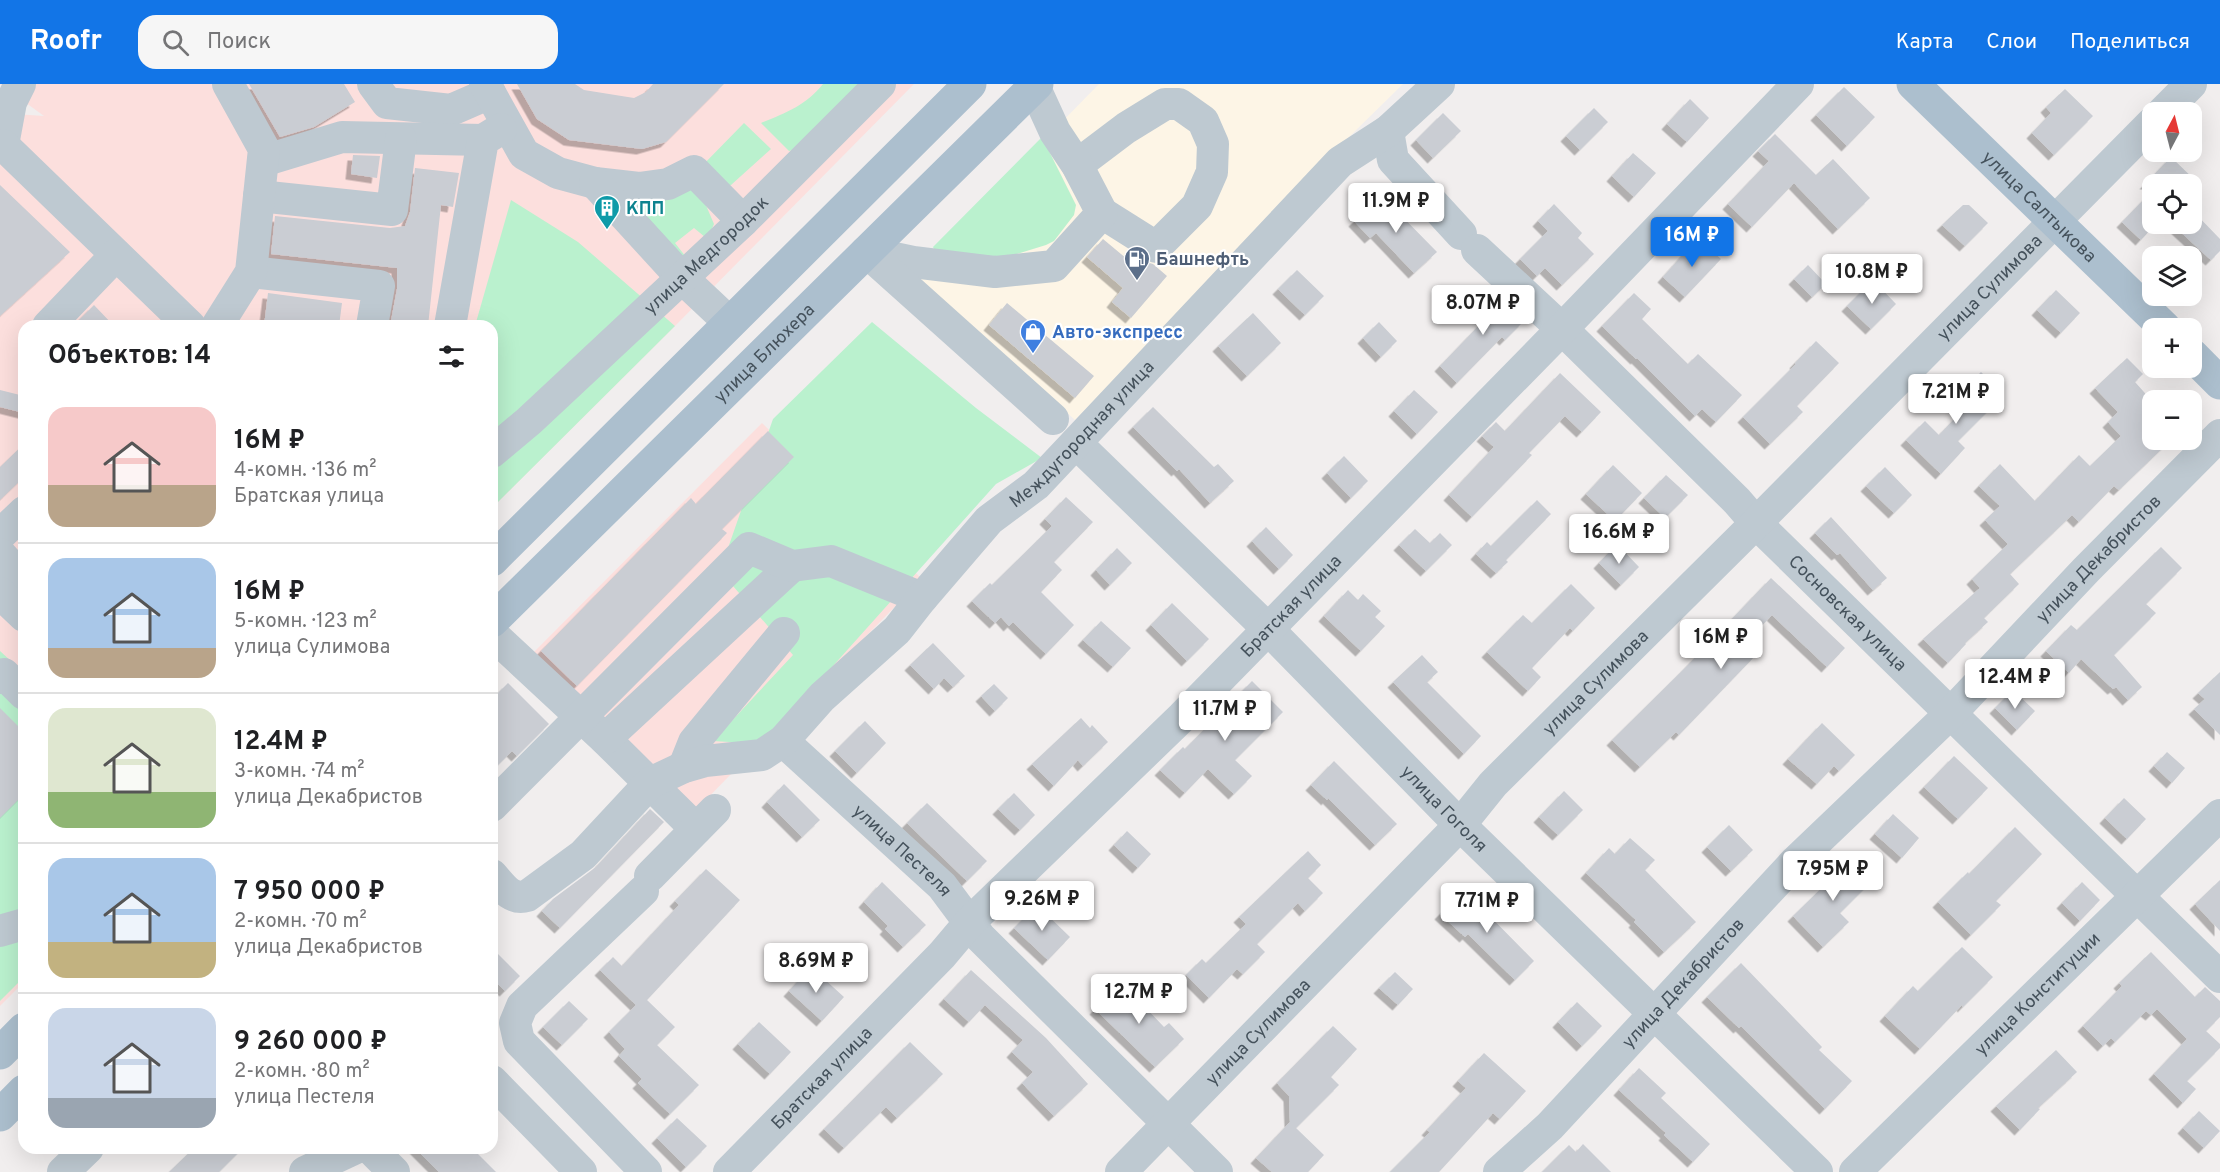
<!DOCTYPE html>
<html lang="ru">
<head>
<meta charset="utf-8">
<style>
  body { margin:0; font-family:Overpass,sans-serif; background:#f6f6f6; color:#202124; height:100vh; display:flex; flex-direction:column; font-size:22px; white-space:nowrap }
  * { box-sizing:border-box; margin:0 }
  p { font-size:20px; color:#757577 }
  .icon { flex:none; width:33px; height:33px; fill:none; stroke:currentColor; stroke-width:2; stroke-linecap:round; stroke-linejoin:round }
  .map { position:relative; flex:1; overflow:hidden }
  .details { position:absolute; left:18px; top:236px; width:480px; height:834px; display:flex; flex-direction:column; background:#fff; border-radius:18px; box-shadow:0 6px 24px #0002 }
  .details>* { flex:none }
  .needle { width:39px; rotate:7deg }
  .buttons { position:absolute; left:2142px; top:18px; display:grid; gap:12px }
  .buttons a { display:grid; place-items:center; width:60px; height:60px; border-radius:12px; background:#fff; box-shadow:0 6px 24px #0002; font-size:30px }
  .price { position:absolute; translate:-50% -51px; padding:0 14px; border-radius:6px; background:#fff; color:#222; font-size:20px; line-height:39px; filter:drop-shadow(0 2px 3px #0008) }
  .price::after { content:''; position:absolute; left:50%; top:36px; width:18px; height:14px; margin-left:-9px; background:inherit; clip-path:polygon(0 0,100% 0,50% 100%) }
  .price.selected { background:#1275e7; color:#fff }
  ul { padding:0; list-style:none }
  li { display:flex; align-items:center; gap:18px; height:150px; padding:0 30px }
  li+li { border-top:2px solid #e0e0e0 }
  li span { display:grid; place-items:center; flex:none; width:168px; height:120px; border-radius:18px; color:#555 }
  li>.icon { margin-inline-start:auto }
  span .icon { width:72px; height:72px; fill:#fffc; stroke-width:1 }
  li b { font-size:26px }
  h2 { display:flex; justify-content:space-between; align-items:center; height:72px; padding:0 30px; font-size:26px }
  header { display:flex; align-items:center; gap:36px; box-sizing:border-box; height:84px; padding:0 30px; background:#1275e7; color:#fff }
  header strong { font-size:28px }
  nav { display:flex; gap:33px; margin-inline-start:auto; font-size:21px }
  .search { width:420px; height:54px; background:#f6f6f6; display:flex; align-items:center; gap:15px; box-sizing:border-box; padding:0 21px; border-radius:18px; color:#757577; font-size:22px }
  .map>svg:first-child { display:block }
</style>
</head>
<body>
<header>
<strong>Roofr</strong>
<div class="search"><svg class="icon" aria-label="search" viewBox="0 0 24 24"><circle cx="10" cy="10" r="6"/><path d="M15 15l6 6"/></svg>Поиск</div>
<nav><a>Карта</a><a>Слои</a><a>Поделиться</a></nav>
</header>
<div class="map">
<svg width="2220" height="1088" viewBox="0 0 2220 1088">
  <defs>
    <filter id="shadow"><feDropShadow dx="-5.5" dy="5.5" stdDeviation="0" flood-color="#0004"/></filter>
  </defs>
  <rect width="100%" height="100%" fill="#f1eeee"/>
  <!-- commercial -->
  <path fill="#fdf5e6" d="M1099 0H1403L1349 53 1075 336 914 189Z"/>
  <!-- medical -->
  <path fill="#fcdfdd" d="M0 0H914L675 242 492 424V242H24V898L0 922V29L44 32Z
    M762 339 922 495 691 731 529 573Z"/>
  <!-- green -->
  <path fill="#baf1ce" d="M823 0H866L804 63 789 67 761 39C786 29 806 21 823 0Z
    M744 39 771 65 731 101 723 103 699 85Z
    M1042 53 1076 121 1074 131 1054 157 1046 161 1010 172 990 175 937 171 933 163Z
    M688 102 705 119 714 140 710 149 705 153 694 144 675 159 686 173 678 177 629 117Z
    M511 116 578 158 675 242 492 424V351L496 346 492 338V242H475Z
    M872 238 976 324 1042 374 996 400 763 660 713 657 793 571 720 487 773 335Z
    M0 567 24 589V893L0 917Z"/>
  <!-- building -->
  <path fill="#cacdd3" filter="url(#shadow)" d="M249 0H344L355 18 314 43 280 53Z
    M517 0H575L584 6 634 14 646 8 653 0H724L666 58 642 65 569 56 537 35Z
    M1844 3 1875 33 1847 62 1816 31Z
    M2065 5 2093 32 2054 71 2032 49 2051 29 2046 23Z
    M1690 15 1709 34 1687 58 1667 40Z
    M1594 24 1608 38 1580 66 1566 52Z
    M1443 29 1461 47 1433 74 1416 56Z
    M1775 50 1816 91 1833 75 1870 114 1838 145 1794 99 1752 143 1728 120 1769 77 1758 67Z
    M1633 69 1656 89 1634 113 1612 92Z
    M353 71 380 72 377 94 351 90Z
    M2171 73 2199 100H2145Z
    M415 84 459 89 453 123 441 121 428 242H390L397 205V184L271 170 275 132 390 144 405 142 410 128Z
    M0 101 70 168 0 232Z
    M2152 107V144L2141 156 2122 138Z
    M1382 112 1437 168 1414 189 1376 149 1370 154 1354 137Z
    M1554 120 1582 149 1578 154 1594 170 1562 201 1545 184 1537 192 1520 175 1548 147 1538 137Z
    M1963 121H1969L1988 139 1965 162 1942 141Z
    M2192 126 2220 155V167L2211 176 2172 140H2192Z
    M1698 154 1721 175 1685 213 1663 193Z
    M1103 155 1139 185 1146 178 1153 180 1167 192 1131 234 1112 218 1123 204 1087 173Z
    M1808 181 1826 200 1812 213 1794 195Z
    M1297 186 1324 212 1305 231 1278 205Z
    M1873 196 1896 220 1871 245 1847 222Z
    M1494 206 1524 237 1505 256 1502 253 1457 299 1440 282 1491 229 1475 226Z
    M2056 206 2080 229 2061 249 2037 226Z
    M268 209 342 219 339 242H264Z
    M1634 209 1651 225 1642 235 1688 280 1698 270 1742 311 1716 338 1702 325 1695 332 1637 274 1636 275 1602 242Z
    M1007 219 1094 292 1075 314 989 241Z
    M94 221 114 242H73Z
    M1253 229 1281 259 1247 292 1218 262Z
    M1379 238 1397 257 1381 273 1363 254Z
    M1816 257 1839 279 1797 322 1803 328 1770 360 1743 333 1796 280 1795 279Z
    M2127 274 2143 290 2135 298 2152 317V356H2171L2119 406 2114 402 2079 438 2072 431 2010 490 2019 500 1984 534 1988 538 1965 559 1966 560 1948 579 1923 555 1980 504 1972 495 2008 460 1985 436 2000 422 1979 402 2000 380 2035 417 2079 371 2090 382 2121 352 2108 338 2118 328 2095 304Z
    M1981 288 2004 311 1958 357 1965 364 1941 390 1906 356 1925 337 1939 351 1965 324 1955 314Z
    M1560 289 1601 328 1582 348 1565 332 1529 369 1532 371 1472 433 1449 411 1494 363 1482 352 1496 338 1505 347Z
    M0 306 24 312V329L0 323Z
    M1414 306 1438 328 1417 350 1394 327Z
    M1153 323 1214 383 1218 380 1234 397 1210 419 1179 385 1177 387 1133 343Z
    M768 347 794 373 722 445 727 449 577 602 541 567 691 414 696 420Z
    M24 360V393L0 416V383Z
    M1344 372 1368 397 1351 414 1327 389Z
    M1613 381 1642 409 1615 437 1586 410Z
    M1885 383 1912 411 1894 429 1866 402Z
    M1666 391 1688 411 1665 434 1644 414Z
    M1066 413 1093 438 1054 478 1062 486 1041 508 1074 541 1046 570 1013 538 1009 542 1001 533 995 539 972 517 990 499 992 501 1052 442 1045 435Z
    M1537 416 1551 430 1506 476 1508 478 1496 489 1476 470 1487 458 1491 462Z
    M1831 433 1887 494 1873 506 1840 469 1837 471 1815 449Z
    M1266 443 1293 471 1279 485 1252 457Z
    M1415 445 1430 459 1440 449 1452 461 1426 487 1399 461Z
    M1617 460 1639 483 1621 501 1599 479Z
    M2161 463 2182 484 2146 520 2156 529 2114 571 2142 603 2128 616 2116 603 2113 605 2081 575 2069 589 2046 567 2071 541 2077 546Z
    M1117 464 1132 479 1110 501 1096 486Z
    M1771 494 1845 564 1827 583 1772 531 1744 560 1756 571 1679 651 1676 648 1640 683 1612 656 1688 581Z
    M1571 500 1595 524 1573 547 1570 544 1532 584 1541 593 1528 607 1487 568 1523 531 1532 539Z
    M1348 506 1358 516 1363 510 1381 527 1375 533 1385 542 1361 567 1324 532Z
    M1172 519 1209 555 1187 577 1151 541Z
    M1101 537 1131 564 1113 583 1083 556Z
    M933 559 965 592 953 603 944 594 934 605 910 581Z
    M1422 571 1438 588 1427 598 1481 652 1464 670 1393 598Z
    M2220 588V651L2194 625 2205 615 2198 609Z
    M1252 597 1283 628 1235 676 1252 692 1234 710 1208 685 1185 709 1160 686 1183 663 1185 665Z
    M508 599 549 640 517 672 512 667 492 687V615Z
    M994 600 1008 614 995 627 981 612Z
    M2013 606 2035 627 2017 646 1995 624Z
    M0 624 24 648V710L0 734Z
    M1081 634 1090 644 1092 641 1108 658 1083 682 1078 676 1054 702 1032 680Z
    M865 637 886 659 857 689 835 667Z
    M1822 639 1855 671 1839 687 1834 682 1817 700 1788 675Z
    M2167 668 2185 684 2172 699 2154 682Z
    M1954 672 1988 704 1958 735 1924 703Z
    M1334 677 1397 740 1375 761 1328 714 1327 716 1311 701Z
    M784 700 820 736 802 753 767 718Z
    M1564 707 1583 726 1558 751 1539 733Z
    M1014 709 1035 731 1020 746 998 725Z
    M2124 714 2146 735 2127 755 2105 734Z
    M927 719 987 777 967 797 907 739Z
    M650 725 664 738 560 844 542 827 553 815 596 783Z
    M1893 730 1919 754 1902 774 1875 750Z
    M1729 741 1753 766 1731 787 1707 763Z
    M2015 743 2042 770 1996 817 2001 821 1971 851 1938 818 1968 788 1969 790Z
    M1127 747 1151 770 1138 784 1114 761Z
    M1630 754 1655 776 1645 786 1696 838 1664 868 1634 838 1636 836 1586 789 1609 764 1615 770Z
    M1308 767 1321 781 1308 794 1323 809 1305 827 1298 819 1257 860 1265 868 1243 890 1237 885 1209 914 1186 891 1202 875 1206 879 1246 840 1239 833Z
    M1849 772 1873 796 1840 829 1849 838 1823 863 1793 832 1834 792 1832 790Z
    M706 785 740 816 647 916 675 943 657 961 699 1001 670 1030 638 999 642 995 619 972 625 965 609 948 636 921 600 886 613 873 622 882 679 821 675 817Z
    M2220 796V847L2195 820Z
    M882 798 926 841 903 863 885 845 888 842 864 818Z
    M2082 798 2100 816 2080 837 2062 819Z
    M1464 806 1534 877 1515 896 1468 850 1465 853 1440 830Z
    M1037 821 1070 853 1048 876 1014 844Z
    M1962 863 1993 893 1963 923 1962 921 1920 965 1885 932 1913 902 1918 907Z
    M492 864 520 892 505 907 492 894Z
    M2151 868 2195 913 2205 903 2220 917V933L2206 947 2220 960V964L2187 997 2196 1005 2183 1019 2154 990 2187 955 2157 925 2151 931 2146 927 2115 958 2111 954 2103 962 2083 942 2122 902 2119 899Z
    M1741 879 1822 963 1819 966 1852 997 1825 1025 1741 942 1739 944 1707 913Z
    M811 883 844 913 822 937 789 907Z
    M971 886 1046 954 1088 1000 1054 1032 1022 999 1033 988 1012 968 1023 956 985 921 969 938 944 915Z
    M1395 888 1413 905 1398 921 1379 904Z
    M1122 899 1164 943 1169 939 1184 955 1155 983 1095 925Z
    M569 917 588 935 562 961 543 943Z
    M1577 918 1602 942 1582 962 1558 938Z
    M759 938 791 968 770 990 738 960Z
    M1333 942 1357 965 1331 993 1339 1001 1296 1044 1324 1071 1308 1088H1272L1256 1074 1290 1038 1289 1012 1277 999Z
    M910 958 943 990 897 1034 886 1023 844 1064 824 1045Z
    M2056 966 2077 988 2038 1024 2040 1025 2020 1046 1996 1022Z
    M1484 969 1526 1007 1500 1035 1493 1029 1439 1088H1390L1430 1048 1427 1046 1466 1004 1458 997Z
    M1639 984 1666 1009 1661 1014 1710 1060 1693 1078 1664 1051 1666 1049 1619 1006Z
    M2199 1027 2220 1047 2204 1064 2183 1044Z
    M677 1034 707 1062 686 1083 657 1054Z
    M1583 1060 1611 1088H1542L1569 1061 1576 1068Z
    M194 1064H243L219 1088H169Z
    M415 1064H472L496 1088H439Z"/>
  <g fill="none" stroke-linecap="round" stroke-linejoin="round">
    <!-- minor -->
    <g stroke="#bec9d1" stroke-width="32">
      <path d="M373 0 387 19 451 26 490 9"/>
      <path d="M485 0 524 70 558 89 595 99 639 104 668 100 694 87 743 137"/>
      <path d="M2163 28 2191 0"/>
      <path d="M1388 47 1393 76 1461 150"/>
      <path d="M3 61 11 18 20 0"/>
      <path d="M0 64 3 61 190 242"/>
      <path d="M263 77 342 53 483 56"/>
      <path d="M1077 81 1126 44 1165 20H1179L1203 37 1213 60 1212 88 1197 122 1156 163 1102 129"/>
      <path d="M595 99 681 193 730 239"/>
      <path d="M259 112 392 126 401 55"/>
      <path id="s1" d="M1477 166 1562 245 1737 417 1756 439 2220 893"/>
      <path d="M866 168 913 178 995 188 1054 182 1102 129 1077 81 1055 48 1034 2"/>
      <path d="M869 170 1053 335"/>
      <path d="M251 188 379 202 372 242"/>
      <path d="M48 242 116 171"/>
      <path d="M217 242 251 188 264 65 228 0"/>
      <path d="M450 242 483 56 501 45"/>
      <path id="s2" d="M1076 359 1268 545 1460 741 1817 1088"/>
      <path id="s3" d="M492 368 529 337 743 137 880 0"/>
      <path d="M0 451 24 428"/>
      <path d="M0 470 24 497"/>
      <path d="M0 509 24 532"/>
      <path d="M492 550 605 655 696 745"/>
      <path d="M0 594 4 590 24 610"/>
      <path d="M605 655 792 482"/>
      <path id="s4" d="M783 657 942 802 980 853 1217 1088"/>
      <path d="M684 683 694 658 784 549"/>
      <path d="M492 722 749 464 792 482 831 477 922 514"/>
      <path id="s5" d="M492 791C502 802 511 817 527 812L583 771 650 699 684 683 705 677 762 671 783 657 822 613 897 546 922 514 989 436 1036 401 1340 78 1388 47 1439 0"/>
      <path d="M650 792 715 726"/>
      <path d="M643 807 522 922 515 939 519 957 646 1088"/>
      <path d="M0 847 24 840"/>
      <path d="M492 997 581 1088"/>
      <path d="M370 1064 394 1088"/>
      <path d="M63 1088 88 1064"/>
      <path d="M305 1088 356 1064"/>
      <path id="s6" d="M729 1088 942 871 969 839 1182 633 1562 245 1798 0"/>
      <path id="s7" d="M1121 1088 1460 741 1493 700 1756 439 2152 39"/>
      <path id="s8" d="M1499 1088 1550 1042 1796 777 1951 629 2086 486 2220 351"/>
      <path id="s9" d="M1855 1088 2220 731"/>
    </g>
    <!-- major -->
    <g stroke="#acbfce" stroke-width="33">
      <path id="s10" d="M1913 0 2165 244"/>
      <path d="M2192 271 2220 299"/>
      <path d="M492 476 970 0"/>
      <path id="s11" d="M492 537 1037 0"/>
      <path d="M0 969 24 945"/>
      <path d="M0 1031 24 1007"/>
    </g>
  </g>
  <!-- icons -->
  <defs>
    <symbol id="building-pin" viewBox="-11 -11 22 30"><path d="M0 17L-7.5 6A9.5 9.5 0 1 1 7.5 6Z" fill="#0f9aa8" stroke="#fff"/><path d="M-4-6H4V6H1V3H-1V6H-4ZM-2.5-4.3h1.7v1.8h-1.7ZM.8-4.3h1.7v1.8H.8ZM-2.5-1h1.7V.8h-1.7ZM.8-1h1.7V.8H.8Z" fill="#fff"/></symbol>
    <symbol id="fuel-pin" viewBox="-11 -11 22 30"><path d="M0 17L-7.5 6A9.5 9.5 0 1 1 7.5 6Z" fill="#5c6f8a" stroke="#fff"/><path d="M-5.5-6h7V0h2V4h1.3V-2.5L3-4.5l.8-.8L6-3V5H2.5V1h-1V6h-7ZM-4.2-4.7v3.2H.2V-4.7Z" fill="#fff"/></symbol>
    <symbol id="shop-pin" viewBox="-11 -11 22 30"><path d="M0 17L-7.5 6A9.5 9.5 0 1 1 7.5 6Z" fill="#3f7fe0" stroke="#fff"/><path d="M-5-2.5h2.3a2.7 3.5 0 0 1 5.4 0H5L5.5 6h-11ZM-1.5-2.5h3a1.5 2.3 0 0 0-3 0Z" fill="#fff"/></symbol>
  </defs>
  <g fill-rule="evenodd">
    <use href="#building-pin" x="592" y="109" width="30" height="40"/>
    <use href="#fuel-pin" x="1122" y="160" width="30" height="40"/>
    <use href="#shop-pin" x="1018" y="233" width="30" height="40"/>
  </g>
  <g text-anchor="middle" stroke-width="4.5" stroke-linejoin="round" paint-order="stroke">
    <!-- street labels -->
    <g font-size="18" fill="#45525c" stroke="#fff">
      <text dy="6" stroke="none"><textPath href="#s10" startOffset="176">улица Салтыкова</textPath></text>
      <text dy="6" stroke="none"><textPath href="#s3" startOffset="291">улица Медгородок</textPath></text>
      <text dy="6" stroke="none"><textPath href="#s7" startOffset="1240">улица Сулимова</textPath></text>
      <text dy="6" stroke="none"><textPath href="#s11" startOffset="382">улица Блюхера</textPath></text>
      <text dy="6" stroke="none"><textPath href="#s5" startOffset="783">Междугородная улица</textPath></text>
      <text dy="6" stroke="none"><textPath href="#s8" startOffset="858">улица Декабристов</textPath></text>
      <text dy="6" stroke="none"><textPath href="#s6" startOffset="798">Братская улица</textPath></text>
      <text dy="6" stroke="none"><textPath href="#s1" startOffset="519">Сосновская улица</textPath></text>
      <text dy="6" stroke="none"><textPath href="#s7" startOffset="682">улица Сулимова</textPath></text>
      <text dy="6" stroke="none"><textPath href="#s2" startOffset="519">улица Гоголя</textPath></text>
      <text dy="6" stroke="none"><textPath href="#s4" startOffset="162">улица Пестеля</textPath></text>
      <text dy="6" stroke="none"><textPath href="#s8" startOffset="264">улица Декабристов</textPath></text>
      <text dy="6" stroke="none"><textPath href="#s9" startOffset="255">улица Конституции</textPath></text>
      <text dy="6" stroke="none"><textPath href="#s7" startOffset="196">улица Сулимова</textPath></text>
      <text dy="6" stroke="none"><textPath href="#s6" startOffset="132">Братская улица</textPath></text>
    </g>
    <!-- culture labels -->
    <g font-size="18" font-weight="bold" fill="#0d838f" stroke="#fff" text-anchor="start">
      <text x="626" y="130">КПП</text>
    </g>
    <!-- service labels -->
    <g font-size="18" font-weight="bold" fill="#4e5e75" stroke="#fff" text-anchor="start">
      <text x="1156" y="181">Башнефть</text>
    </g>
    <!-- shop labels -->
    <g font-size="18" font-weight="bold" fill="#366cbe" stroke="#fff" text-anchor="start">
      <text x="1052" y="254">Авто-экспресс</text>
    </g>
  </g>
</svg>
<div class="buttons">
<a><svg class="needle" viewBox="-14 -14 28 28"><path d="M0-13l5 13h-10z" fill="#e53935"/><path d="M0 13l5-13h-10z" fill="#757577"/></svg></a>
<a><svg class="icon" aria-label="locate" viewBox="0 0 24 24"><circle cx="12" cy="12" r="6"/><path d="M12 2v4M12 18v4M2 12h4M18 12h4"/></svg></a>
<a><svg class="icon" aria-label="layers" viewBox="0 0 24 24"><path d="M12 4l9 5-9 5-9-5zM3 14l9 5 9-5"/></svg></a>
<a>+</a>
<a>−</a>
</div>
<b class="price" style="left:1396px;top:150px">11.9M ₽</b>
<b class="price selected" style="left:1692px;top:184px">16M ₽</b>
<b class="price" style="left:1872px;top:221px">10.8M ₽</b>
<b class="price" style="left:1483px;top:252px">8.07M ₽</b>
<b class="price" style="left:1956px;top:341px">7.21M ₽</b>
<b class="price" style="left:1619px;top:481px">16.6M ₽</b>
<b class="price" style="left:1721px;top:586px">16M ₽</b>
<b class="price" style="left:2015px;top:626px">12.4M ₽</b>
<b class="price" style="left:1225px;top:658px">11.7M ₽</b>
<b class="price" style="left:1833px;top:818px">7.95M ₽</b>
<b class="price" style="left:1042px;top:848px">9.26M ₽</b>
<b class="price" style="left:1487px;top:850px">7.71M ₽</b>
<b class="price" style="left:816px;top:910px">8.69M ₽</b>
<b class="price" style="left:1139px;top:941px">12.7M ₽</b>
<section class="details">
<h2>Объектов: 14<svg class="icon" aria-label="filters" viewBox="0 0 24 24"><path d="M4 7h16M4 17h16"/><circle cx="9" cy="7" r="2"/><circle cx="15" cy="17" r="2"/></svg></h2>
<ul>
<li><span style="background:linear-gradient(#f6c9c9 65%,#b9a48a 0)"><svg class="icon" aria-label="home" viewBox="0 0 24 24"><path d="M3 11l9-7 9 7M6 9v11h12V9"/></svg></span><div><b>16M ₽</b><p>4-комн. · 136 m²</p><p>Братская улица</p></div></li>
<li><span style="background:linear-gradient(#a9c7e8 75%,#b9a48a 0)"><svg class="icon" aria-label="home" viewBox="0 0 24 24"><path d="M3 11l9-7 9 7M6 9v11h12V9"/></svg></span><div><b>16M ₽</b><p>5-комн. · 123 m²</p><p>улица Сулимова</p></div></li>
<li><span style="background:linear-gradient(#dfe7d0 70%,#8fb573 0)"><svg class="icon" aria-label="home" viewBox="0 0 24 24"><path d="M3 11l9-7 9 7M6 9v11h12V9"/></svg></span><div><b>12.4M ₽</b><p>3-комн. · 74 m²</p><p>улица Декабристов</p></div></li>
<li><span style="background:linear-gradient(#a9c7e8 70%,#c2b280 0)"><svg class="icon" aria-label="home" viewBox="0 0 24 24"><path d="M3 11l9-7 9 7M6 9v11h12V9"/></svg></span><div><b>7 950 000 ₽</b><p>2-комн. · 70 m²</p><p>улица Декабристов</p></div></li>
<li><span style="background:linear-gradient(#c9d6e8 75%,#9aa5b1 0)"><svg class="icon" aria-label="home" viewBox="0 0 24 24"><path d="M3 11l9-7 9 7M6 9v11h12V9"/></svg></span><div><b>9 260 000 ₽</b><p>2-комн. · 80 m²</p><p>улица Пестеля</p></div></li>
</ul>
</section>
</div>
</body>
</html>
